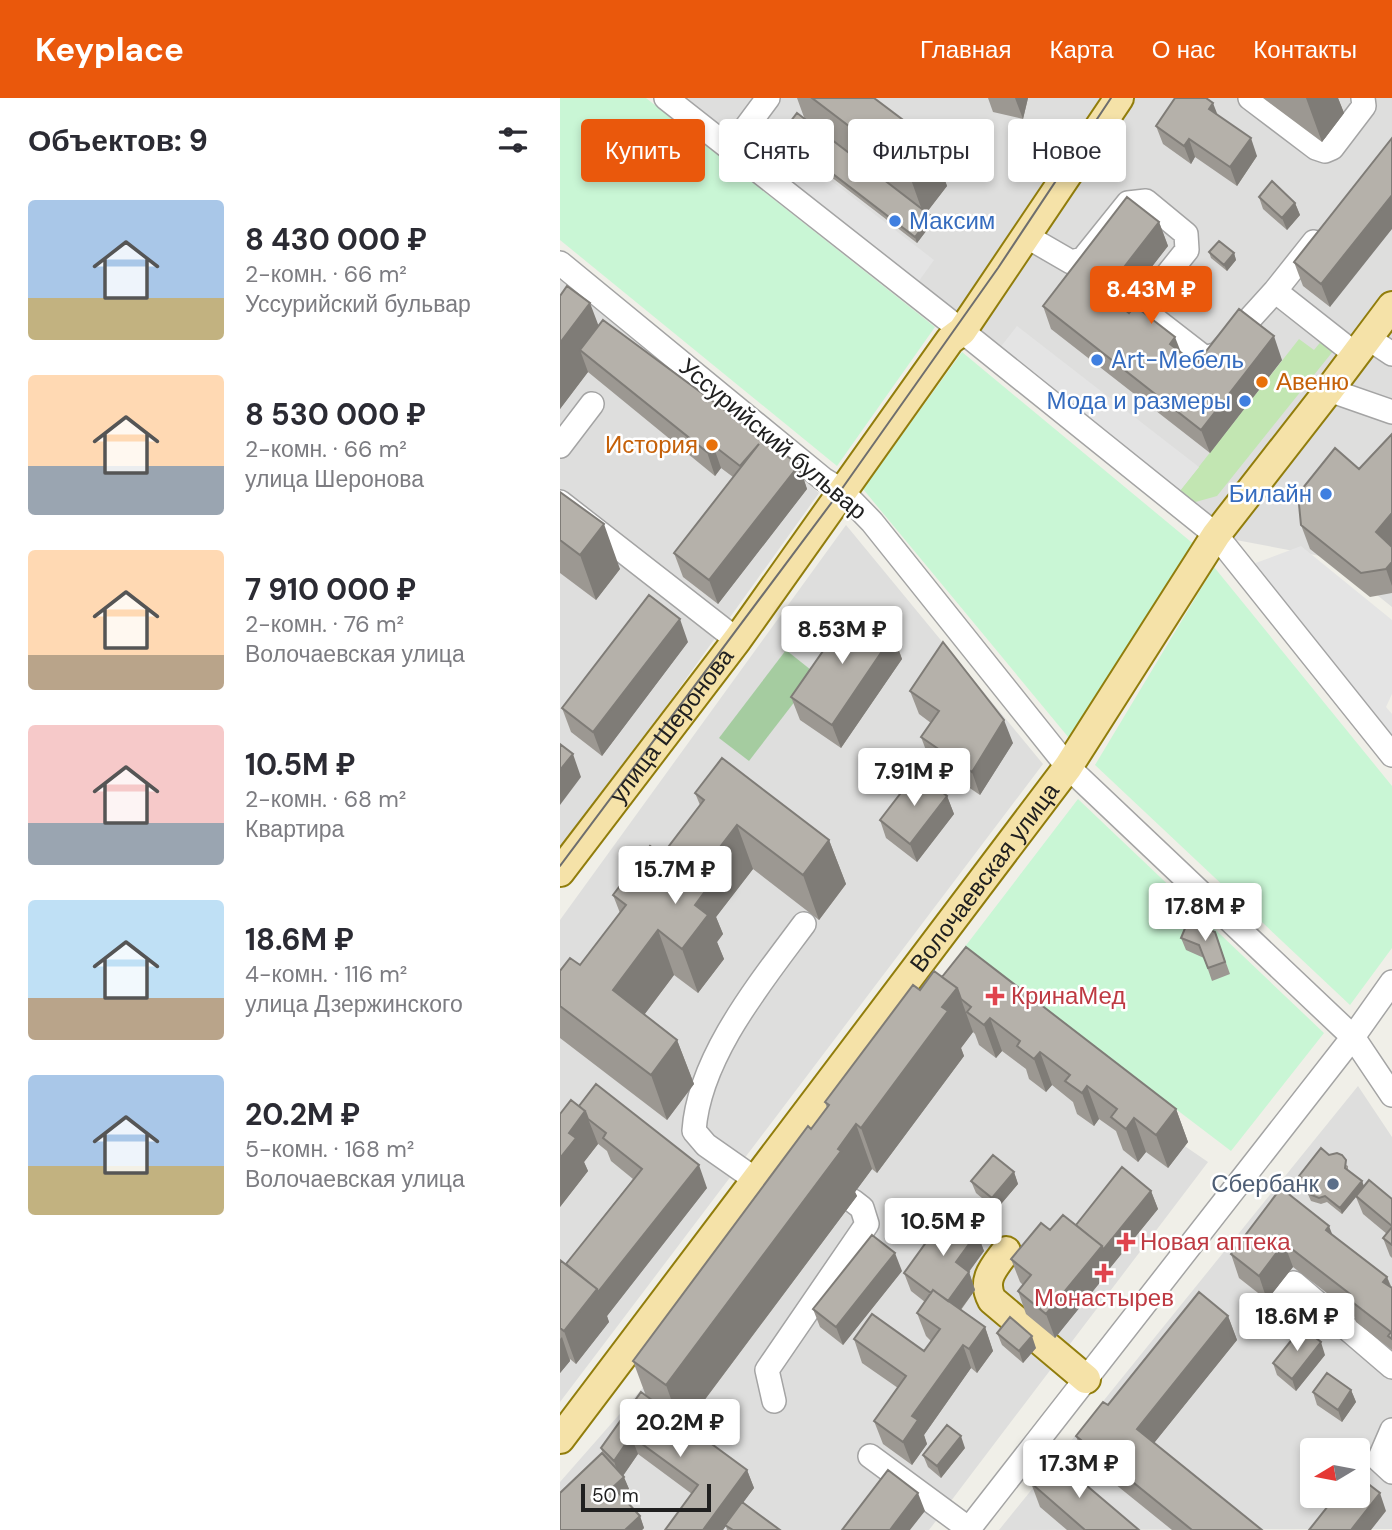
<!DOCTYPE html>
<html lang="ru">
<head>
<meta charset="utf-8">
<style>
  body { margin:0; font-family:"DM Sans",sans-serif; background:#f7f7f7; color:#2b2b33; height:100vh; display:flex; flex-direction:column; font-size:26px; white-space:nowrap }
  * { box-sizing:border-box; margin:0 }
  p { font-size:23px; color:#7c7c81 }
  .icon { flex:none; width:38px; height:38px; fill:none; stroke:currentColor; stroke-width:2; stroke-linecap:round; stroke-linejoin:round }
  .map { position:relative; flex:1; overflow:hidden }
  .sheet { display:flex; flex-direction:column; background:#fff; width:560px }
  .sheet>* { flex:none }
  .banner { position:absolute; left:21px; top:21px; width:665px; height:63px; display:flex; gap:14px }
  .needle { width:46px; rotate:260deg }
  .fabs { position:absolute; left:740px; top:1340px; display:grid; gap:14px }
  .fabs a { display:grid; place-items:center; width:70px; height:70px; border-radius:7px; background:#fff; box-shadow:0 4px 10px #0003; font-size:35px }
  .scale { position:absolute; left:21px; bottom:18px; width:130px; box-sizing:border-box; padding-left:7px; border:4px solid #202020; border-top:0; font-size:19px; line-height:24px; white-space:nowrap; color:#202020; -webkit-text-stroke:5px #fff; paint-order:stroke }
  .price { position:absolute; translate:-50% -60px; padding:0 16px; border-radius:7px; background:#fff; color:#222; font-size:23px; line-height:46px; filter:drop-shadow(0 2px 4px #0008) }
  .price::after { content:''; position:absolute; left:50%; top:42px; width:21px; height:16px; margin-left:-10px; background:inherit; clip-path:polygon(0 0,100% 0,50% 100%) }
  .price.selected { background:#ea580c; color:#fff }
  ul { padding:0; list-style:none }
  li { display:flex; align-items:center; gap:21px; height:175px; padding:0 28px }
  li span { display:grid; place-items:center; flex:none; width:196px; height:140px; border-radius:7px; color:#555 }
  li>.icon { margin-inline-start:auto }
  span .icon { width:84px; height:84px; fill:#fffc; stroke-width:1 }
  li b { font-size:30px }
  h2 { display:flex; justify-content:space-between; align-items:center; height:84px; padding:0 28px; font-size:30px }
  .pill { padding:0 24px; border-radius:7px; background:#fff; box-shadow:0 4px 10px #0003; font-size:24px; line-height:63px }
  .pill.selected { background:#ea580c; color:#fff }
  header { display:flex; align-items:center; gap:42px; box-sizing:border-box; height:98px; padding:0 35px; background:#ea580c; color:#fff }
  header strong { font-size:33px }
  nav { display:flex; gap:38px; margin-inline-start:auto; font-size:24px }
  main { display:flex; flex:1; min-height:0 }
  .map>svg:first-child { display:block }
</style>
</head>
<body>
<header>
<strong>Keyplace</strong>
<nav><a>Главная</a><a>Карта</a><a>О нас</a><a>Контакты</a></nav>
</header>
<main>
<section class="sheet">
<h2>Объектов: 9<svg class="icon" aria-label="filters" viewBox="0 0 24 24"><path d="M4 7h16M4 17h16"/><circle cx="9" cy="7" r="2"/><circle cx="15" cy="17" r="2"/></svg></h2>
<ul>
<li><span style="background:linear-gradient(#a9c7e8 70%,#c2b280 0)"><svg class="icon" aria-label="home" viewBox="0 0 24 24"><path d="M3 11l9-7 9 7M6 9v11h12V9"/></svg></span><div><b>8 430 000 ₽</b><p>2-комн. · 66 m²</p><p>Уссурийский бульвар</p></div></li>
<li><span style="background:linear-gradient(#ffd9b3 65%,#9aa5b1 0)"><svg class="icon" aria-label="home" viewBox="0 0 24 24"><path d="M3 11l9-7 9 7M6 9v11h12V9"/></svg></span><div><b>8 530 000 ₽</b><p>2-комн. · 66 m²</p><p>улица Шеронова</p></div></li>
<li><span style="background:linear-gradient(#ffd9b3 75%,#b9a48a 0)"><svg class="icon" aria-label="home" viewBox="0 0 24 24"><path d="M3 11l9-7 9 7M6 9v11h12V9"/></svg></span><div><b>7 910 000 ₽</b><p>2-комн. · 76 m²</p><p>Волочаевская улица</p></div></li>
<li><span style="background:linear-gradient(#f6c9c9 70%,#9aa5b1 0)"><svg class="icon" aria-label="home" viewBox="0 0 24 24"><path d="M3 11l9-7 9 7M6 9v11h12V9"/></svg></span><div><b>10.5M ₽</b><p>2-комн. · 68 m²</p><p>Квартира</p></div></li>
<li><span style="background:linear-gradient(#bfe0f5 70%,#b9a48a 0)"><svg class="icon" aria-label="home" viewBox="0 0 24 24"><path d="M3 11l9-7 9 7M6 9v11h12V9"/></svg></span><div><b>18.6M ₽</b><p>4-комн. · 116 m²</p><p>улица Дзержинского</p></div></li>
<li><span style="background:linear-gradient(#a9c7e8 65%,#c2b280 0)"><svg class="icon" aria-label="home" viewBox="0 0 24 24"><path d="M3 11l9-7 9 7M6 9v11h12V9"/></svg></span><div><b>20.2M ₽</b><p>5-комн. · 168 m²</p><p>Волочаевская улица</p></div></li>
</ul>
</section>
<div class="map">
<svg width="832" height="1432" viewBox="0 0 832 1432">
  <rect width="100%" height="100%" fill="#f0efe8"/>
  <!-- residential -->
  <path fill="#dededd" fill-rule="evenodd" d="M121 0H832V509L771 460 676 442 619 394Z
    M0 179 259 395 0 757Z
    M286 427 483 666 0 1304V822Z
    M419 907 648 1064 369 1432H0V1384Z
    M798 988 832 1039V1431L439 1432ZM752 1353H798V1398H752Z"/>
  <!-- grass -->
  <path fill="#c2e6b2" d="M739 241 754 252 763 241 774 252 657 398 632 405 619 394Z"/>
  <!-- forest -->
  <path fill="#a5cca0" d="M226 552 256 576 189 663 159 640Z"/>
  <!-- park -->
  <path fill="#c9f6d5" d="M0 0H86L375 229 277 368 0 142Z
    M402 254 636 448 509 640 303 391Z
    M654 469 832 688V850L790 907 535 667Z
    M518 701 764 935 671 1053 404 850Z"/>
  <!-- parking -->
  <path fill="#e4e4e4" d="M203 30 374 162 356 187 185 51Z
    M457 228 639 369 619 394 439 251Z
    M741 448 832 522V596L826 609 832 616V643L693 466Z"/>
  <g fill="none" stroke-linecap="round" stroke-linejoin="round">
    <defs>
      <path id="minor" d="M106 0 402 233 656 437 832 657
        M690 0 756 50 765 53 772 50 804 8 803 0
        M170 51 208 0
        M466 138 511 164 523 161 568 105 586 103 626 136 627 152 586 203 587 215 645 260 658 256 715 193 795 256
        M0 165 263 381 281 392 312 424 508 669 793 939 832 997
        M715 193 754 144
        M808 240 832 256
        M769 292 832 314
        M0 348 32 306
        M0 404 177 542
        M196 1082 146 1047 134 1033C139 959 201 884 244 826
        M703 1224 734 1185 832 1269
        M214 1303 207 1272 307 1126 302 1110 293 1103
        M832 1332 819 1362 832 1374
        M310 1358 409 1431
        M408 1432 793 939 832 884"/>
      <g id="major">
        <path id="s1" d="M0 774 177 542 390 242 402 233 559 0"/>
        <path d="M446 1153C434 1169 421 1182 432 1202L526 1281"/>
        <path id="s2" d="M0 1341 508 669 656 437 769 292 832 208"/>
      </g>
    </defs>
    <!-- minor casing -->
    <use href="#minor" stroke="#a4a4a4" stroke-width="26"/>
    <!-- major casing -->
    <use href="#major" stroke="#917d0c" stroke-width="32"/>
    <!-- minor -->
    <use href="#minor" stroke="#fff" stroke-width="23"/>
    <!-- major -->
    <use href="#major" stroke="#f5e2a8" stroke-width="28"/>
    <!-- tram -->
    <path stroke="#6e6e6e" stroke-width="2" d="M0 768 281 392 438 170 551 0"/>
  </g>
  <!-- wall -->
  <path fill="#9c9892" d="M237 0H314L371 43 387 88 366 115 373 124 357 145 223 42 221 36 245 22Z
    M428 0H468L463 21 433 14Z
    M703 0H778L784 15 762 44Z
    M596 28 697 58 677 88 635 59 631 66 603 46Z
    M832 40 770 209 743 188 734 164Z
    M699 99 735 105 740 117 727 132 703 111Z
    M599 124 608 148 561 208 636 266 722 262 650 355 491 231 483 208Z
    M649 154 674 155 676 162 667 173 651 160Z
    M0 198 38 227 239 367 247 391 158 506 123 479 114 455 173 379 161 370 155 378 28 274 0 311Z
    M832 336V495L810 499 750 451 741 427 799 371Z
    M0 394 60 471 36 502 0 475Z
    M333 537 342 561 281 650 240 622 231 599Z
    M128 544 42 658 11 634 2 610Z
    M350 593 453 645 420 697 370 663 361 639 371 625 359 616Z
    M135 695 269 742 286 786 259 822 193 771 156 819 163 836 157 844 164 861 138 895 114 877 84 917 117 942 134 986 107 1022 0 940V873L20 867 60 815 53 797 102 757 140 707Z
    M387 698 394 716 357 764 326 740 320 722Z
    M655 834 670 876 652 883 644 860 626 852 621 840Z
    M382 879 616 1011 628 1044 608 1070 586 1054 578 1064 563 1052 556 1033 539 1021 534 1028 517 1016 513 1004 492 987 486 994 469 981 466 971 442 953 436 960 419 947 415 936 413 934 401 950 404 958 317 1075 312 1071 295 1094 297 1098 126 1327 187 1372 194 1390 183 1404 220 1432H167L166 1428 163 1432H105L132 1396 78 1356 63 1378 69 1391 61 1398 80 1418 84 1430 82 1432H0L43 1356 41 1350 86 1298 73 1263 267 1010 265 1004 360 892Z
    M19 1008 147 1090 47 1218 49 1224 16 1266 10 1261V1263L0 1275V1162L6 1166 73 1081 51 1063 47 1053 37 1045 38 1046 24 1064 28 1073 0 1109Z
    M769 1057 788 1068V1072L802 1083 804 1088 832 1101V1160L830 1158 823 1140 827 1136 803 1116 796 1099 782 1116 767 1104 761 1106 751 1103 746 1092 747 1088 742 1084 739 1078Z
    M454 1074 458 1086 436 1112 416 1095 411 1083Z
    M721 1090 773 1138 827 1179 832 1190V1252L796 1224 793 1215 733 1169 707 1202 679 1180 671 1156Z
    M591 1093 598 1111 550 1170V1172L495 1240 466 1216 458 1193 463 1187 460 1184 451 1161 490 1132 516 1127Z
    M417 1135 424 1153 409 1174 415 1192 401 1212 425 1229 433 1253 417 1275 411 1270 364 1337 367 1346 352 1367 323 1346 314 1323 338 1290 302 1265 294 1241 364 1253 371 1243 366 1238 357 1215 365 1204 351 1193 344 1175Z
    M342 1173 283 1247 260 1229 253 1211Z
    M668 1218 677 1242 594 1345 702 1432H612L524 1361 516 1338Z
    M437 1235 476 1250 463 1265 442 1247Z
    M765 1257 736 1293 717 1277 713 1265Z
    M791 1292 796 1304 782 1324 757 1307 753 1294Z
    M405 1350 381 1380 368 1369 363 1357Z
    M471 1385 579 1432H507L480 1409Z"/>
  <!-- shaded-wall -->
  <path fill="#7f7c77" d="M455 0H468L463 21Z
    M746 0H778L784 15 762 44Z
    M653 5 660 23 649 11Z
    M691 40 697 58 677 88 670 69Z
    M629 41 635 59 631 66 624 48Z
    M371 43 387 88 364 118 348 73Z
    M832 97V131L770 209 761 186Z
    M735 105 740 117 727 132 722 120Z
    M371 118 373 124 357 145 355 139Z
    M599 124 608 148 553 219 544 195Z
    M674 155 676 162 667 173 664 167Z
    M30 205 47 250 20 252 28 274 0 311V245Z
    M714 238 722 262 650 355 641 332Z
    M615 239 624 262 610 246Z
    M153 347 161 370 155 378 147 354Z
    M239 367 247 391 158 506 149 482Z
    M832 415V449L816 434Z
    M44 426 60 471 36 502 20 457Z
    M832 464V488L826 471Z
    M120 521 128 544 42 658 33 634Z
    M333 537 342 561 281 650 272 627Z
    M444 622 453 645 420 697 412 674Z
    M13 656 21 679 0 707V672Z
    M387 698 394 716 357 764 350 746Z
    M177 727 193 771 156 819 163 836 157 844 164 861 138 895 122 851 135 807 134 783Z
    M269 742 286 786 259 822 243 777Z
    M98 832 114 877 69 937 53 892Z
    M397 890 413 934 401 950 404 958 317 1075 301 1030 382 909Z
    M430 920 442 953 436 960 424 927Z
    M117 942 134 986 107 1022 91 977Z
    M480 954 492 987 486 994 474 961Z
    M527 988 539 1021 534 1028 522 995Z
    M616 1011 628 1044 608 1070 596 1037Z
    M25 1013 38 1046 24 1064 28 1073 0 1109V1060L9 1035Z
    M574 1020 586 1054 578 1064 566 1031Z
    M296 1026 312 1071 295 1094 297 1098 122 1332 106 1287Z
    M139 1067 147 1090 47 1218 49 1224 16 1266 4 1233 37 1191Z
    M454 1074 458 1086 436 1112 432 1100Z
    M802 1083 804 1089 782 1116 780 1110Z
    M591 1093 598 1111 550 1170V1172L495 1240 486 1216 542 1148Z
    M769 1128 778 1151 766 1132Z
    M417 1135 424 1153 402 1183 396 1164Z
    M724 1145 733 1169 707 1202 699 1178Z
    M335 1155 342 1173 283 1247 276 1229Z
    M409 1174 415 1192 392 1223 386 1205Z
    M827 1179 832 1193 823 1184Z
    M668 1218 677 1242 586 1355 577 1331Z
    M425 1229 433 1253 417 1275 409 1251Z
    M472 1238 476 1250 463 1265 459 1253Z
    M2 1239 10 1263 0 1275V1241Z
    M761 1244 765 1257 736 1293 732 1281Z
    M403 1247 411 1270 364 1337 367 1346 352 1367 343 1344 352 1318Z
    M791 1292 796 1304 782 1324 778 1312Z
    M71 1338 78 1356 60 1382 54 1363Z
    M401 1338 405 1350 381 1380 377 1368Z
    M187 1372 194 1390 163 1432H143Z
    M64 1379 69 1391 58 1401 53 1389Z
    M358 1395 365 1413 350 1432H330Z
    M820 1395 826 1413 811 1432H791Z
    M80 1418 84 1430 82 1432H65Z"/>
  <!-- building -->
  <path fill="#b5b1aa" stroke="#7f7c77" stroke-width="2" d="M252 0H314L371 43 348 73Z
    M615 0H646L653 5 649 11 691 40 670 69 629 41 624 48 596 28Z
    M237 15 371 118 355 139 221 36Z
    M832 40V97L761 186 734 164Z
    M712 83 735 105 722 120 699 99Z
    M567 99 599 124 544 195 569 215 575 208 615 239 610 246 636 266 679 211 714 238 641 332 483 208Z
    M659 143 674 155 664 167 649 154Z
    M7 188 30 205 0 245V198Z
    M43 222 239 367 149 482 114 455 199 346 180 368 153 347 147 354 20 252Z
    M832 336V415L816 434 832 449V464L826 471 801 475 741 427 738 396 775 350 799 371Z
    M0 394 44 426 20 457 0 442Z
    M89 497 120 521 33 634 2 610Z
    M293 510 333 537 272 627 231 599Z
    M383 544 444 622 412 674 361 639 379 613 350 593Z
    M0 646 13 656 0 672Z
    M162 660 269 742 243 777 177 727 134 783 146 792 135 807 148 817 122 851 98 832 53 892 117 942 91 977 0 908V873L10 860 20 867 66 807 53 797 90 748 102 757 144 702 135 695Z
    M357 674 387 698 350 746 320 722Z
    M628 823 655 834 665 864 648 870 639 847 621 840Z
    M406 849 616 1011 596 1037 574 1020 566 1031 551 1019 557 1011 527 988 522 995 505 983 510 977 480 954 474 961 457 948 460 943 430 920 424 927 407 914 411 909 401 901 397 890 382 879Z
    M374 873 397 890 382 909 388 913 301 1030 296 1026 278 1051 281 1053 106 1287 73 1263 248 1028 251 1031 269 1007 265 1004 353 887 360 892Z
    M36 986 139 1067 38 1194 37 1191 6 1166 82 1071 43 1040 46 1035 28 1021 25 1013 19 1008Z
    M11 1002 25 1013 9 1035 16 1040 0 1060V1016Z
    M761 1050 769 1057 777 1055 782 1057 786 1062 785 1070 802 1083 780 1110 765 1098 759 1100 749 1096 746 1092 747 1084 739 1078Z
    M433 1057 454 1074 432 1100 411 1083Z
    M562 1069 591 1093 543 1152 542 1148 516 1127Z
    M809 1082 832 1101V1128L796 1098Z
    M721 1090 769 1128 766 1132 827 1179 823 1184 832 1190V1241L828 1238 831 1234 787 1200 790 1196 724 1145 699 1178 671 1156Z
    M388 1114 417 1135 396 1164 409 1174 388 1203 373 1192 371 1195 344 1175Z
    M503 1117 542 1148 486 1216 458 1193 471 1177 451 1161 481 1125 490 1132Z
    M832 1129V1147L823 1140Z
    M312 1137 335 1155 276 1229 253 1211Z
    M0 1162 37 1191 4 1233 0 1230Z
    M373 1192 425 1229 409 1251 403 1247 352 1318 358 1322 343 1344 314 1323 346 1278 294 1241 312 1216 364 1253 380 1231 357 1215Z
    M639 1194 668 1218 577 1331 702 1432H632L516 1338 543 1304 548 1307Z
    M450 1219 472 1238 459 1253 437 1235Z
    M742 1229 761 1244 732 1281 713 1265Z
    M767 1275 791 1292 778 1312 753 1294Z
    M81 1294 187 1372 143 1432H105L138 1387 71 1338 54 1363 41 1350Z
    M387 1327 401 1338 377 1368 363 1357Z
    M42 1355 64 1379 53 1389 80 1418 65 1432H0V1395Z
    M493 1359 579 1432H525L471 1385Z
    M328 1372 358 1395 330 1432H282Z
    M798 1378 820 1395 791 1432H749L776 1398H798Z
    M182 1404 220 1432H173L165 1427Z"/>
  <!-- markers -->
  <g fill="#3f7fe0" stroke="#fff" stroke-width="2.5">
    <circle cx="335" cy="123" r="7"/>
    <circle cx="537" cy="262" r="7"/>
    <circle cx="685" cy="303" r="7"/>
    <circle cx="766" cy="396" r="7"/>
  </g>
  <g fill="#e8710a" stroke="#fff" stroke-width="2.5">
    <circle cx="702" cy="284" r="7"/>
    <circle cx="152" cy="347" r="7"/>
  </g>
  <g fill="#e0444e" stroke="#fff" stroke-width="2.5">
    <path d="M431.5 887.5h7v7h7v7h-7v7h-7v-7h-7v-7h7z"/>
    <path d="M562.5 1133.5h7v7h7v7h-7v7h-7v-7h-7v-7h7z"/>
    <path d="M540.5 1164.5h7v7h7v7h-7v7h-7v-7h-7v-7h7z"/>
  </g>
  <circle fill="#5c6f8a" stroke="#fff" stroke-width="2.5" cx="773" cy="1086" r="7"/>
  <g text-anchor="middle" stroke-width="5" stroke-linejoin="round" paint-order="stroke">
    <!-- shop labels -->
    <g font-size="24" fill="#366cbe" stroke="#fff" text-anchor="start">
      <text x="349" y="131">Максим</text>
      <text x="551" y="270">Art-Мебель</text>
      <text x="671" y="311" text-anchor="end">Мода и размеры</text>
      <text x="752" y="404" text-anchor="end">Билайн</text>
    </g>
    <!-- food labels -->
    <g font-size="24" fill="#c56008" stroke="#fff" text-anchor="start">
      <text x="716" y="292">Авеню</text>
      <text x="138" y="355" text-anchor="end">История</text>
    </g>
    <!-- street labels -->
    <g font-size="24" fill="#202020" stroke="#fff">
      <text transform="translate(213 341) rotate(40)" y="8">Уссурийский бульвар</text>
      <text dy="8" stroke="none"><textPath href="#s1" startOffset="184">улица Шеронова</textPath></text>
      <text dy="8" stroke="none"><textPath href="#s2" startOffset="704">Волочаевская улица</textPath></text>
    </g>
    <!-- health labels -->
    <g font-size="24" fill="#be3a42" stroke="#fff" text-anchor="start">
      <text x="451" y="906">КринаМед</text>
      <text x="580" y="1152">Новая аптека</text>
      <text x="544" y="1208" text-anchor="middle">Монастырев</text>
    </g>
    <!-- service labels -->
    <g font-size="24" fill="#4e5e75" stroke="#fff" text-anchor="end">
      <text x="759" y="1094">Сбербанк</text>
    </g>
  </g>
</svg>
<div class="fabs">
<a><svg class="needle" viewBox="-14 -14 28 28"><path d="M0-13l5 13h-10z" fill="#e53935"/><path d="M0 13l5-13h-10z" fill="#7c7c81"/></svg></a>
</div>
<div class="scale">50 m</div>
<b class="price selected" style="left:591px;top:228px">8.43M ₽</b>
<b class="price" style="left:282px;top:568px">8.53M ₽</b>
<b class="price" style="left:354px;top:710px">7.91M ₽</b>
<b class="price" style="left:115px;top:808px">15.7M ₽</b>
<b class="price" style="left:645px;top:845px">17.8M ₽</b>
<b class="price" style="left:383px;top:1160px">10.5M ₽</b>
<b class="price" style="left:737px;top:1255px">18.6M ₽</b>
<b class="price" style="left:120px;top:1361px">20.2M ₽</b>
<b class="price" style="left:519px;top:1402px">17.3M ₽</b>
<div class="banner">
<a class="pill selected">Купить</a>
<a class="pill">Снять</a>
<a class="pill">Фильтры</a>
<a class="pill">Новое</a>
</div>
</div>
</main>
</body>
</html>
